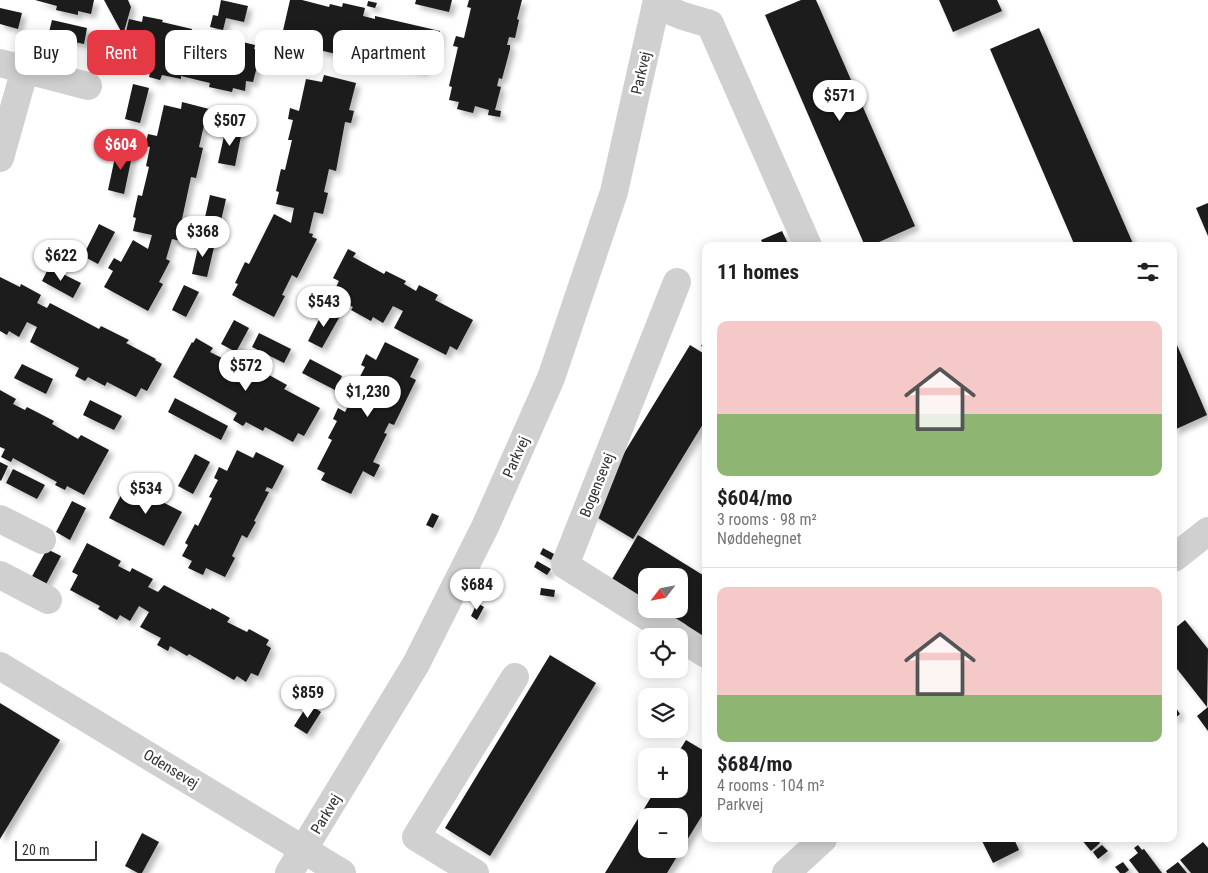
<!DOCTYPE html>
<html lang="en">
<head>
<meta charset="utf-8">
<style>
  body { margin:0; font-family:"Roboto Condensed",sans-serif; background:#f2f2f2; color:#202124; height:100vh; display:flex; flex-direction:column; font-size:19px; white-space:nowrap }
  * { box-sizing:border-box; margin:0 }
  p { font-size:16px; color:#757577 }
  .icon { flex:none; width:28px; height:28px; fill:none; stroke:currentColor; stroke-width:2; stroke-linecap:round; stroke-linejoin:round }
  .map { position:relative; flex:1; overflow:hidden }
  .panel { position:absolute; left:702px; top:242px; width:475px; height:600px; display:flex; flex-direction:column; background:#fff; border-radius:10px; box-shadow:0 2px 12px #0003 }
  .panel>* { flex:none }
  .banner { position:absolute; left:15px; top:30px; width:475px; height:45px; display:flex; gap:10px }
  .needle { width:32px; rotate:238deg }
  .tools { position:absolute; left:638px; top:568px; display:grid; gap:10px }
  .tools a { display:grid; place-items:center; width:50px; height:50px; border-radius:10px; background:#fff; box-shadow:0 2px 12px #0003; font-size:25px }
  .scale { position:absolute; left:15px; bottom:12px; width:82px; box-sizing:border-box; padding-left:5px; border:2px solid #333; border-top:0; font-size:14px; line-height:18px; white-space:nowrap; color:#333; -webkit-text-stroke:4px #fff; paint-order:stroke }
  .price { position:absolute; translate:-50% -42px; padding:0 11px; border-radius:18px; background:#fff; color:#222; font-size:16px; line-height:32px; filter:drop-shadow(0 1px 2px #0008) }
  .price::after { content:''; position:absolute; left:50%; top:30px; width:15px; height:11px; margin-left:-8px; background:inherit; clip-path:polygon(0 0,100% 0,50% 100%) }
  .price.on { background:#e63946; color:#fff }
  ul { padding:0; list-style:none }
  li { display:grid; align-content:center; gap:10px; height:265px; padding:0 15px }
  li+li { border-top:1px solid #e0e0e0 }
  li span { display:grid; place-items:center; height:155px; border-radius:10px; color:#555 }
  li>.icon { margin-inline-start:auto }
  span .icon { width:90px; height:90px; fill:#fffc; stroke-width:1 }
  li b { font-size:21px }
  h2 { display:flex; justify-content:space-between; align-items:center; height:60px; padding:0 15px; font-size:21px }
  .pill { padding:0 18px; border-radius:10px; background:#fff; box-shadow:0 2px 12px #0003; font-size:18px; line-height:45px }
  .pill.on { background:#e63946; color:#fff }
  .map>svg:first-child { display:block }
</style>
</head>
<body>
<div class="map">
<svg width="1208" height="873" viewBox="0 0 1208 873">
  <defs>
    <filter id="shadow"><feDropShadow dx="4.5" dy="4.5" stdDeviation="2.5" flood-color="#0004"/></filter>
  </defs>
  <rect width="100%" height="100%" fill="#fff"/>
  <!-- building -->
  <path fill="#1a1a1a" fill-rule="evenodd" filter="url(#shadow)" d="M35 0H94L91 14 78 11V15L56 10 57 6Z
    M104 0H128L131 7 123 35Z
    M221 0 248 6 244 22 226 18 223 30 210 27 213 15 218 16Z
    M290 0H302L329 7 330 4 342 7 343 3 365 8 363 16 375 19V16L440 31 432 63 425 61 423 71 365 57 370 39 358 36 354 55 342 52 341 55 319 50 320 44 282 35Z
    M416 0H452L449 12 415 4Z
    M469 0H522L517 19 519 20 515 38 509 37 507 45H510V49L502 79 499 78 497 86 501 87 495 110 501 111 500 117 488 115 489 110 475 106 473 113 457 109 459 102 449 100 452 87 449 86 458 47 453 46 456 36 464 38 471 8 467 7Z
    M801 0H816L915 226 870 246H865L765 15Z
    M939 0H997L1002 11 953 32Z
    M368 1 377 3 375 8 367 6Z
    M0 8 22 13 18 29 0 24Z
    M143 16 163 20 162 22 192 29 191 33 233 43 234 40 255 45 254 49 261 51 253 82 246 81 245 91 233 88 232 92 209 87 210 83 181 76V79L162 75 160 80 149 77 151 69 119 61 129 19 142 22Z
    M52 20 87 28 84 44 48 36Z
    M1039 28 1134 246H1075L990 49Z
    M324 75 356 83 349 110 354 111 351 123 345 122 336 171 329 169 324 192 328 193 323 214 314 212 309 233 313 234 312 237 317 239 297 278 292 275 282 295 285 296 274 317 232 295 238 284 235 283 245 262 249 264 274 214 291 223 294 208 276 204 279 192 276 191 281 169 285 170 292 140H288L293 120 288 119 290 108 299 111 306 79 322 82Z
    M133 84 149 88 140 123 125 119Z
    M182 102 213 110 212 118 206 116 199 147 203 148 196 178 191 177 182 219H185L181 241 172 239 166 259 170 261 159 282 163 284 148 311 104 287 113 271 108 268 114 258 121 262 133 240 148 249 152 235 133 231 136 218 133 217 138 195 142 196 149 167 146 166 150 147 145 146 148 134 157 136 164 105 181 109Z
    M226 127 242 131 235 166 218 163Z
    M117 148 133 151 124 194 108 190Z
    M210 195 226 199 220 225 204 222Z
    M1208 203V236L1196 208Z
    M99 224 115 232 98 264 83 256Z
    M782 231 789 246H764L761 240Z
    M200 239 215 243 207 277 192 274Z
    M348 249 356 253 353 257 384 274 386 271 406 281 404 284 416 291 419 285 438 295 435 300 473 320 457 350 450 346 446 355 394 328 403 311 393 306 383 323 373 317 371 321 351 310 353 307 332 295 339 281 333 278Z
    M49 267 81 283 73 298 42 281Z
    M0 277 20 287 21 284 41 295 37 303 47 308 50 303 99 329 101 326 129 340 126 343 156 359 155 360 162 364 147 391 141 388 136 397 107 382 105 386 88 377 85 381 75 376 79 368 30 342 37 327 27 322 19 337 9 331 7 335 0 331Z
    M184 285 199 292 186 317 172 310Z
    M325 308 340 316 322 348 308 341Z
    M234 320 249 328 236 352 221 344Z
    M259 333 291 349 284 363 252 347Z
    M706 337V349L701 346Z
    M196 338 213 348 210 352 228 361 229 359 231 360 233 355 251 364 248 369 258 374 260 370 287 385 284 389 320 408 304 436 298 433 293 442 265 427 263 431 246 422 243 426 233 420 237 413 173 377 192 342 193 343Z
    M1174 338 1207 415 1174 430Z
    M385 342 419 359 410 377 416 380 394 425 389 423 384 433 387 434 373 462 380 465 374 477 363 471 351 494 321 480 325 473 317 469 332 440 328 438 337 421 333 419 338 408 345 412 359 385 356 384 365 367 361 365 366 354 376 360Z
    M690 345 706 355V419L633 539 588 512Z
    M310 359 342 376 335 390 302 373Z
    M22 364 53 379 46 394 14 378Z
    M0 390 16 399 13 404 25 410 27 407 54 421 52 424 78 439 81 435 109 450 84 495 67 486 65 490 55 485 57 482 13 458 11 462 1 457 5 449 0 447Z
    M175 398 228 426 221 440 168 412Z
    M90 400 122 416 114 430 83 415Z
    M237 450 253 458 256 452 284 466 272 489 267 487 265 491 269 492 254 521 256 522 247 538 242 535 232 556 235 558 225 577 206 568 203 575 188 568 192 561 182 556 188 545 185 543 195 524 198 526 212 498 209 497 218 480 214 478 219 467 227 471Z
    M195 454 210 462 193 494 178 486Z
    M0 462 8 466 1 481 0 480Z
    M13 469 45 485 37 499 6 483Z
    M127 484 182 512 164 546 109 518Z
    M72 501 86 508 70 540 56 532Z
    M432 513 439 516 433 528 426 525Z
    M638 535 706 577V639L657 609H679V576H646V602L611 581Z
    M87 543 121 561 118 566 130 572 132 568 153 579 148 587 158 592 164 585 211 610 212 608 230 618 227 622 247 632 249 629 269 640 266 645 271 648 258 676 251 673 246 682 237 676 234 680 189 654 187 656 170 646 168 651 157 645 161 638 140 627 149 612 139 606 130 621 120 615 117 620 98 609 100 606 70 590 78 575 72 572Z
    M543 548 554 554 551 560 540 554Z
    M47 549 61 556 44 588 30 580Z
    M537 561 551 569 547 575 534 567Z
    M541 588 555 590 554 597 540 595Z
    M477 603 484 607 477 620 471 616Z
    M1185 620 1208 649 1207 707 1174 665V629Z
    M550 655 596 683 490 856 445 828Z
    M0 703 60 740 0 839Z
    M308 704 321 712 307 734 294 726Z
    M1174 705 1180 714 1174 719Z
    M1208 707V731L1197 716Z
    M686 740 706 752V809L667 873H605L656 789H679V756H676ZM646 816H679V849H646Z
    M142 833 159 842 142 873H138L125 866Z
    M981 839H1014L1019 850 993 863Z
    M1081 839H1097L1100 843 1091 851Z
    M1203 842 1208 848V873H1191L1180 860Z
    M1102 845 1108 851 1098 859 1093 852Z
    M1138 845 1142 850 1144 849 1162 873H1139L1129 860 1138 853 1134 848Z
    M1123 862 1129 870 1125 873H1120L1115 867Z
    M1178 862 1187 873H1167L1166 871Z"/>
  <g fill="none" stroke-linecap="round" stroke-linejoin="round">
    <!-- minor -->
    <path stroke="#d0d0d0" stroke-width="28" d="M656 5 683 16 710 24 808 246
      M0 63 88 86
      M0 158 25 69
      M677 282 565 565 678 636
      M0 519 42 540
      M1174 558 1208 531
      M0 575 48 600
      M679 637 706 654
      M0 666 342 873
      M289 873 416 664 485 527 551 378 614 192 657 0
      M475 873 416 837 515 677
      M786 873 823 839"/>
  </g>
  <g text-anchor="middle" stroke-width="5" stroke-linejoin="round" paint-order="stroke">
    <!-- street labels -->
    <g font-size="15" fill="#333" stroke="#fff">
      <text transform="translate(641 73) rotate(-77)" y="5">Parkvej</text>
      <text transform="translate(516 457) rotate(-66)" y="5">Parkvej</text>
      <text transform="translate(597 485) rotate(-68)" y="5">Bogensevej</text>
      <text transform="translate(171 769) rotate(31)" y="5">Odensevej</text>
      <text transform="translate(326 814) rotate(-59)" y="5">Parkvej</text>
    </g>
  </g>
</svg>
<div class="tools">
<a><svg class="needle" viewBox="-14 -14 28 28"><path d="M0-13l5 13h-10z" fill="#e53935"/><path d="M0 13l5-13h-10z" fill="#757577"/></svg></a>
<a><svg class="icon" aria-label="locate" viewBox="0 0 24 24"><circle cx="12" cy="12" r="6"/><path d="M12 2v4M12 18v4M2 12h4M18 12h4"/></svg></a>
<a><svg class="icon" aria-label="layers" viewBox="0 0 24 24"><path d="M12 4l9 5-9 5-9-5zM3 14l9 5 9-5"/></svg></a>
<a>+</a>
<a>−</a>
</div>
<div class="scale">20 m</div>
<b class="price" style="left:840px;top:122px">$571</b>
<b class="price" style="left:230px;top:147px">$507</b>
<b class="price on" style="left:121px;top:171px">$604</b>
<b class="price" style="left:203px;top:258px">$368</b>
<b class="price" style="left:61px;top:282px">$622</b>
<b class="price" style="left:324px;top:328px">$543</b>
<b class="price" style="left:246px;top:392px">$572</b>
<b class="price" style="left:368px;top:418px">$1,230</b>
<b class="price" style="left:146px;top:515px">$534</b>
<b class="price" style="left:477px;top:611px">$684</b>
<b class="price" style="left:308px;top:719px">$859</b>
<div class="banner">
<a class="pill">Buy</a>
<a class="pill on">Rent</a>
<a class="pill">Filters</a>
<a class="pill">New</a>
<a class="pill">Apartment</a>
</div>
<section class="panel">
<h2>11 homes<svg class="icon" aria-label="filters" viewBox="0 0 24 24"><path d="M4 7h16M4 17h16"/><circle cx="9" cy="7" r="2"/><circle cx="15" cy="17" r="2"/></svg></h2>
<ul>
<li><span style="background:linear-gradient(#f6c9c9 60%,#8fb573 0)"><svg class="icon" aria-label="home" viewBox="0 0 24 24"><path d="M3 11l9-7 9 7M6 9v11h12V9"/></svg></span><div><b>$604/mo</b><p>3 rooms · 98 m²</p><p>Nøddehegnet</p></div></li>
<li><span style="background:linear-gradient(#f6c9c9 70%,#8fb573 0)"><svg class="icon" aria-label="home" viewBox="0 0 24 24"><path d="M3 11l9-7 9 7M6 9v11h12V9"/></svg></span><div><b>$684/mo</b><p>4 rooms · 104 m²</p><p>Parkvej</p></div></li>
</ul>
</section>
</div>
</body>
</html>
